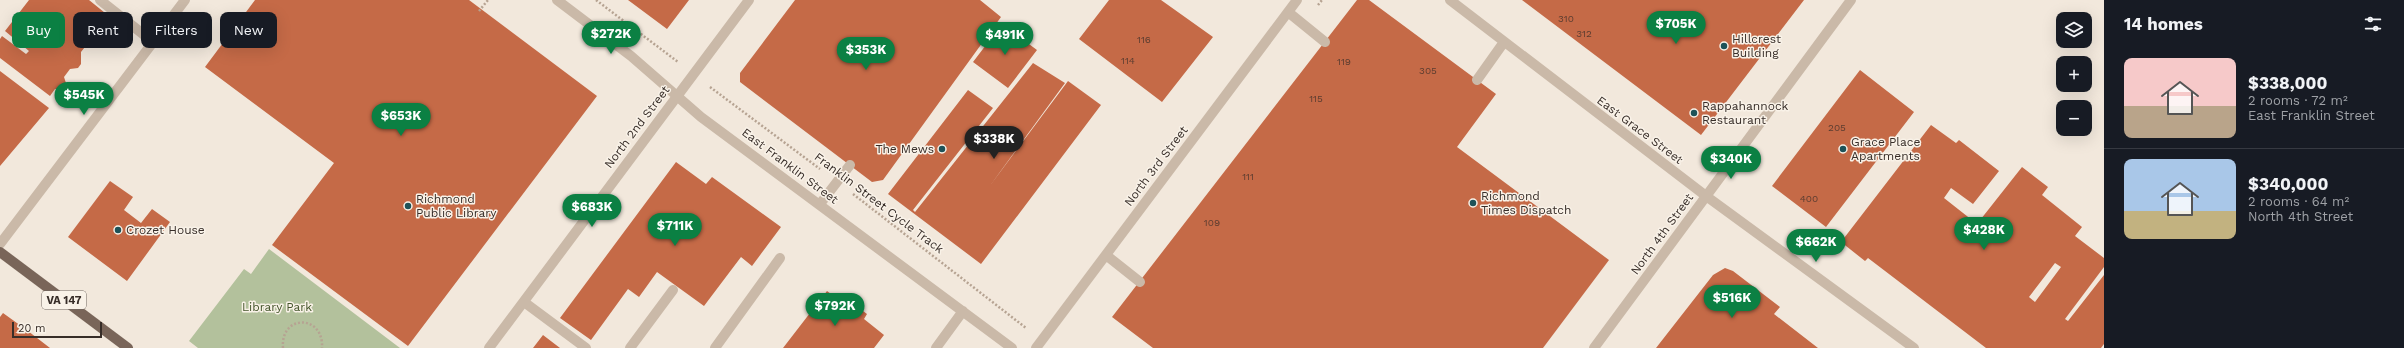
<!DOCTYPE html>
<html lang="en">
<head>
<meta charset="utf-8">
<style>
  body { margin:0; font-family:"Work Sans",sans-serif; background:#242831; color:#f1f3f6; height:100vh; display:flex; flex-direction:column; font-size:15px; white-space:nowrap }
  * { box-sizing:border-box; margin:0 }
  p { font-size:13px; color:#9ea1a6 }
  .icon { flex:none; width:22px; height:22px; fill:none; stroke:currentColor; stroke-width:2; stroke-linecap:round; stroke-linejoin:round }
  .map { position:relative; flex:1; overflow:hidden }
  .sheet { display:flex; flex-direction:column; background:#171b24; width:300px }
  .sheet>* { flex:none }
  .top-card { position:absolute; left:12px; top:12px; width:380px; height:36px; display:flex; gap:8px }
  .fabs { position:absolute; left:2056px; top:12px; display:grid; gap:8px }
  .fabs a { display:grid; place-items:center; width:36px; height:36px; border-radius:8px; background:#171b24; box-shadow:0 4px 16px #0002; font-size:20px }
  .scale { position:absolute; left:12px; bottom:10px; width:90px; box-sizing:border-box; padding-left:4px; border:2px solid #372d28; border-top:0; font-size:11px; line-height:14px; white-space:nowrap; color:#372d28; -webkit-text-stroke:3px #f9f2e8; paint-order:stroke }
  .price { position:absolute; translate:-50% -34px; padding:0 9px; border-radius:14px; background:#0b8043; color:#fff; font-size:13px; line-height:26px; filter:drop-shadow(0 1px 2px #0008) }
  .price::after { content:''; position:absolute; left:50%; top:24px; width:12px; height:9px; margin-left:-6px; background:inherit; clip-path:polygon(0 0,100% 0,50% 100%) }
  .price.selected { background:#222; color:#fff }
  ul { padding:0; list-style:none }
  li { display:flex; align-items:center; gap:12px; height:100px; padding:0 20px }
  li+li { border-top:1px solid #363941 }
  li span { display:grid; place-items:center; flex:none; width:112px; height:80px; border-radius:8px; color:#555 }
  li>.icon { margin-inline-start:auto }
  span .icon { width:48px; height:48px; fill:#fffc; stroke-width:1 }
  li b { font-size:17px }
  h2 { display:flex; justify-content:space-between; align-items:center; height:48px; padding:0 20px; font-size:17px }
  .chip { padding:0 14px; border-radius:8px; background:#171b24; box-shadow:0 4px 16px #0002; font-size:14px; line-height:36px }
  .chip.selected { background:#0b8043; color:#fff }
  main { display:flex; flex:1; min-height:0 }
  .map>svg:first-child { display:block }
</style>
</head>
<body>
<main>
<div class="map">
<svg width="2104" height="348" viewBox="0 0 2104 348">
  <rect width="100%" height="100%" fill="#f2e8dc"/>
  <!-- green -->
  <path fill="#b3c19c" d="M269 249 400 348H198L189 341 244 269 251 274Z"/>
  <!-- building -->
  <path fill="#c56a47" fill-rule="evenodd" d="M29 0H89L110 17 111 25 108 29H99L81 52V64L78 68 70 69 64 77 66 83 62 89H55L50 96 0 58V39L2 36 26 54 29 51 5 31Z
    M255 0H469L597 96 408 346 272 245 334 163 205 67Z
    M628 0H689L667 29Z
    M795 0H980L1001 17 883 180 872 182 740 82V73Z
    M1109 0H1161L1213 37 1162 102 1079 39Z
    M1357 0H1369L1496 94 1457 147 1609 260 1543 348H1153L1112 317Z
    M1522 0H1804L1701 135Z
    M1002 24 1037 50 1008 88 973 62Z
    M1033 63 1065 83 989 187 1068 81 1101 105 981 264 888 194 968 90 993 108 913 210 915 212Z
    M1860 70 1914 112 1826 227 1772 186Z
    M0 71 49 108 0 166Z
    M1931 125 1956 143 1959 140 1999 171 1973 204 1951 188 1944 198 1977 224 2022 167 2048 187 2042 195 2082 227 2075 236 2104 258V267L2065 319 2068 321 2104 275V344L2101 348H1986L1868 258 1865 261 1841 242ZM2055 263 2061 267 2035 302 2029 297Z
    M676 162 706 184 712 177 781 227 752 266 741 257 704 306 657 272 639 297 628 289 591 340 560 318Z
    M110 181 133 197 124 210 141 223 152 209 170 222 127 281 68 237Z
    M1725 268 1733 271 1780 307 1774 314 1818 348H1656L1713 275Z
    M827 291 847 306 851 302 867 314 864 319 884 335 874 348H783Z
    M3 313 28 331 50 348H0V317Z
    M543 335 560 348H533Z"/>
  <g fill="none" stroke-linecap="round" stroke-linejoin="round">
    <!-- path -->
    <path stroke="#b6a392" stroke-width="2.5" stroke-dasharray="2 2" stroke-linecap="butt" d="M596 0 678 62
      M1318 5 1322 0
      M479 11 488 0
      M710 87 820 169
      M853 194 1026 328
      M283 348C280 314 324 314 322 348"/>
    <!-- minor -->
    <path stroke="#cab9a8" stroke-width="10" d="M100 0 153 42
      M557 0 631 56 701 117 1012 348
      M1450 0 1706 196 1914 348
      M1288 12 1325 42
      M1477 80 1504 42
      M820 204 850 165
      M0 244 185 0
      M1106 255 1140 282
      M524 302 586 348
      M489 348 749 0
      M630 348 673 290
      M715 348 780 258
      M936 348 963 311
      M1036 348 1297 0
      M1594 348 1851 0"/>
    <!-- major -->
    <path stroke="#796559" stroke-width="10" d="M0 252 128 348"/>
  </g>
  <!-- markers -->
  <g fill="#1e5258" stroke="#f9f2e8" stroke-width="1.5">
    <circle cx="1724" cy="46" r="4"/>
    <circle cx="1694" cy="113" r="4"/>
    <circle cx="942" cy="149" r="4"/>
    <circle cx="1843" cy="149" r="4"/>
    <circle cx="1473" cy="203" r="4"/>
    <circle cx="408" cy="206" r="4"/>
    <circle cx="118" cy="230" r="4"/>
  </g>
  <g text-anchor="middle" stroke-width="3" stroke-linejoin="round" paint-order="stroke">
    <!-- number labels -->
    <g font-size="10" fill="#5a3c30">
      <text x="1566" y="22">310</text>
      <text x="1584" y="37">312</text>
      <text x="1144" y="43">116</text>
      <text x="1128" y="64">114</text>
      <text x="1344" y="65">119</text>
      <text x="1428" y="74">305</text>
      <text x="1316" y="102">115</text>
      <text x="1837" y="131">205</text>
      <text x="1248" y="180">111</text>
      <text x="1809" y="202">400</text>
      <text x="1212" y="226">109</text>
    </g>
    <!-- shield labels -->
    <rect fill="#f9f2e8" stroke="#716862" stroke-width="1" x="42" y="291" width="44" height="18" rx="3"/>
    <g font-size="11" font-weight="bold" fill="#372d28">
      <text x="64" y="304">VA 147</text>
    </g>
    <!-- poi labels -->
    <g font-size="12" fill="#372d28" stroke="#f9f2e8" text-anchor="start">
      <text x="1732" y="43">Hillcrest<tspan x="1732" dy="14">Building</tspan></text>
      <text x="1702" y="110">Rappahannock<tspan x="1702" dy="14">Restaurant</tspan></text>
      <text x="1851" y="146">Grace Place<tspan x="1851" dy="14">Apartments</tspan></text>
      <text x="934" y="153" text-anchor="end">The Mews</text>
      <text x="1481" y="200">Richmond<tspan x="1481" dy="14">Times Dispatch</tspan></text>
      <text x="416" y="203">Richmond<tspan x="416" dy="14">Public Library</tspan></text>
      <text x="126" y="234">Crozet House</text>
    </g>
    <!-- street labels -->
    <g font-size="12" fill="#372d28" stroke="#f9f2e8">
      <text transform="translate(637 127) rotate(-53)" y="4">North 2nd Street</text>
      <text transform="translate(1640 130) rotate(37)" y="4">East Grace Street</text>
      <text transform="translate(790 166) rotate(37)" y="4">East Franklin Street</text>
      <text transform="translate(1156 166) rotate(-53)" y="4">North 3rd Street</text>
      <text transform="translate(879 203) rotate(37)" y="4">Franklin Street Cycle Track</text>
      <text transform="translate(1662 234) rotate(-54)" y="4">North 4th Street</text>
    </g>
    <!-- park labels -->
    <g font-size="12" fill="#45552c" stroke="#f9f2e8">
      <text x="277" y="311">Library Park</text>
    </g>
  </g>
</svg>
<div class="fabs">
<a><svg class="icon" aria-label="layers" viewBox="0 0 24 24"><path d="M12 4l9 5-9 5-9-5zM3 14l9 5 9-5"/></svg></a>
<a>+</a>
<a>−</a>
</div>
<div class="scale">20 m</div>
<b class="price" style="left:1676px;top:45px">$705K</b>
<b class="price" style="left:611px;top:55px">$272K</b>
<b class="price" style="left:1005px;top:56px">$491K</b>
<b class="price" style="left:866px;top:71px">$353K</b>
<b class="price" style="left:84px;top:116px">$545K</b>
<b class="price" style="left:401px;top:137px">$653K</b>
<b class="price selected" style="left:994px;top:160px">$338K</b>
<b class="price" style="left:1731px;top:180px">$340K</b>
<b class="price" style="left:592px;top:228px">$683K</b>
<b class="price" style="left:675px;top:247px">$711K</b>
<b class="price" style="left:1984px;top:251px">$428K</b>
<b class="price" style="left:1816px;top:263px">$662K</b>
<b class="price" style="left:1732px;top:319px">$516K</b>
<b class="price" style="left:835px;top:327px">$792K</b>
<div class="top-card">
<a class="chip selected">Buy</a>
<a class="chip">Rent</a>
<a class="chip">Filters</a>
<a class="chip">New</a>
</div>
</div>
<section class="sheet">
<h2>14 homes<svg class="icon" aria-label="filters" viewBox="0 0 24 24"><path d="M4 7h16M4 17h16"/><circle cx="9" cy="7" r="2"/><circle cx="15" cy="17" r="2"/></svg></h2>
<ul>
<li><span style="background:linear-gradient(#f6c9c9 60%,#b9a48a 0)"><svg class="icon" aria-label="home" viewBox="0 0 24 24"><path d="M3 11l9-7 9 7M6 9v11h12V9"/></svg></span><div><b>$338,000</b><p>2 rooms · 72 m²</p><p>East Franklin Street</p></div></li>
<li><span style="background:linear-gradient(#a9c7e8 65%,#c2b280 0)"><svg class="icon" aria-label="home" viewBox="0 0 24 24"><path d="M3 11l9-7 9 7M6 9v11h12V9"/></svg></span><div><b>$340,000</b><p>2 rooms · 64 m²</p><p>North 4th Street</p></div></li>
</ul>
</section>
</main>
</body>
</html>
